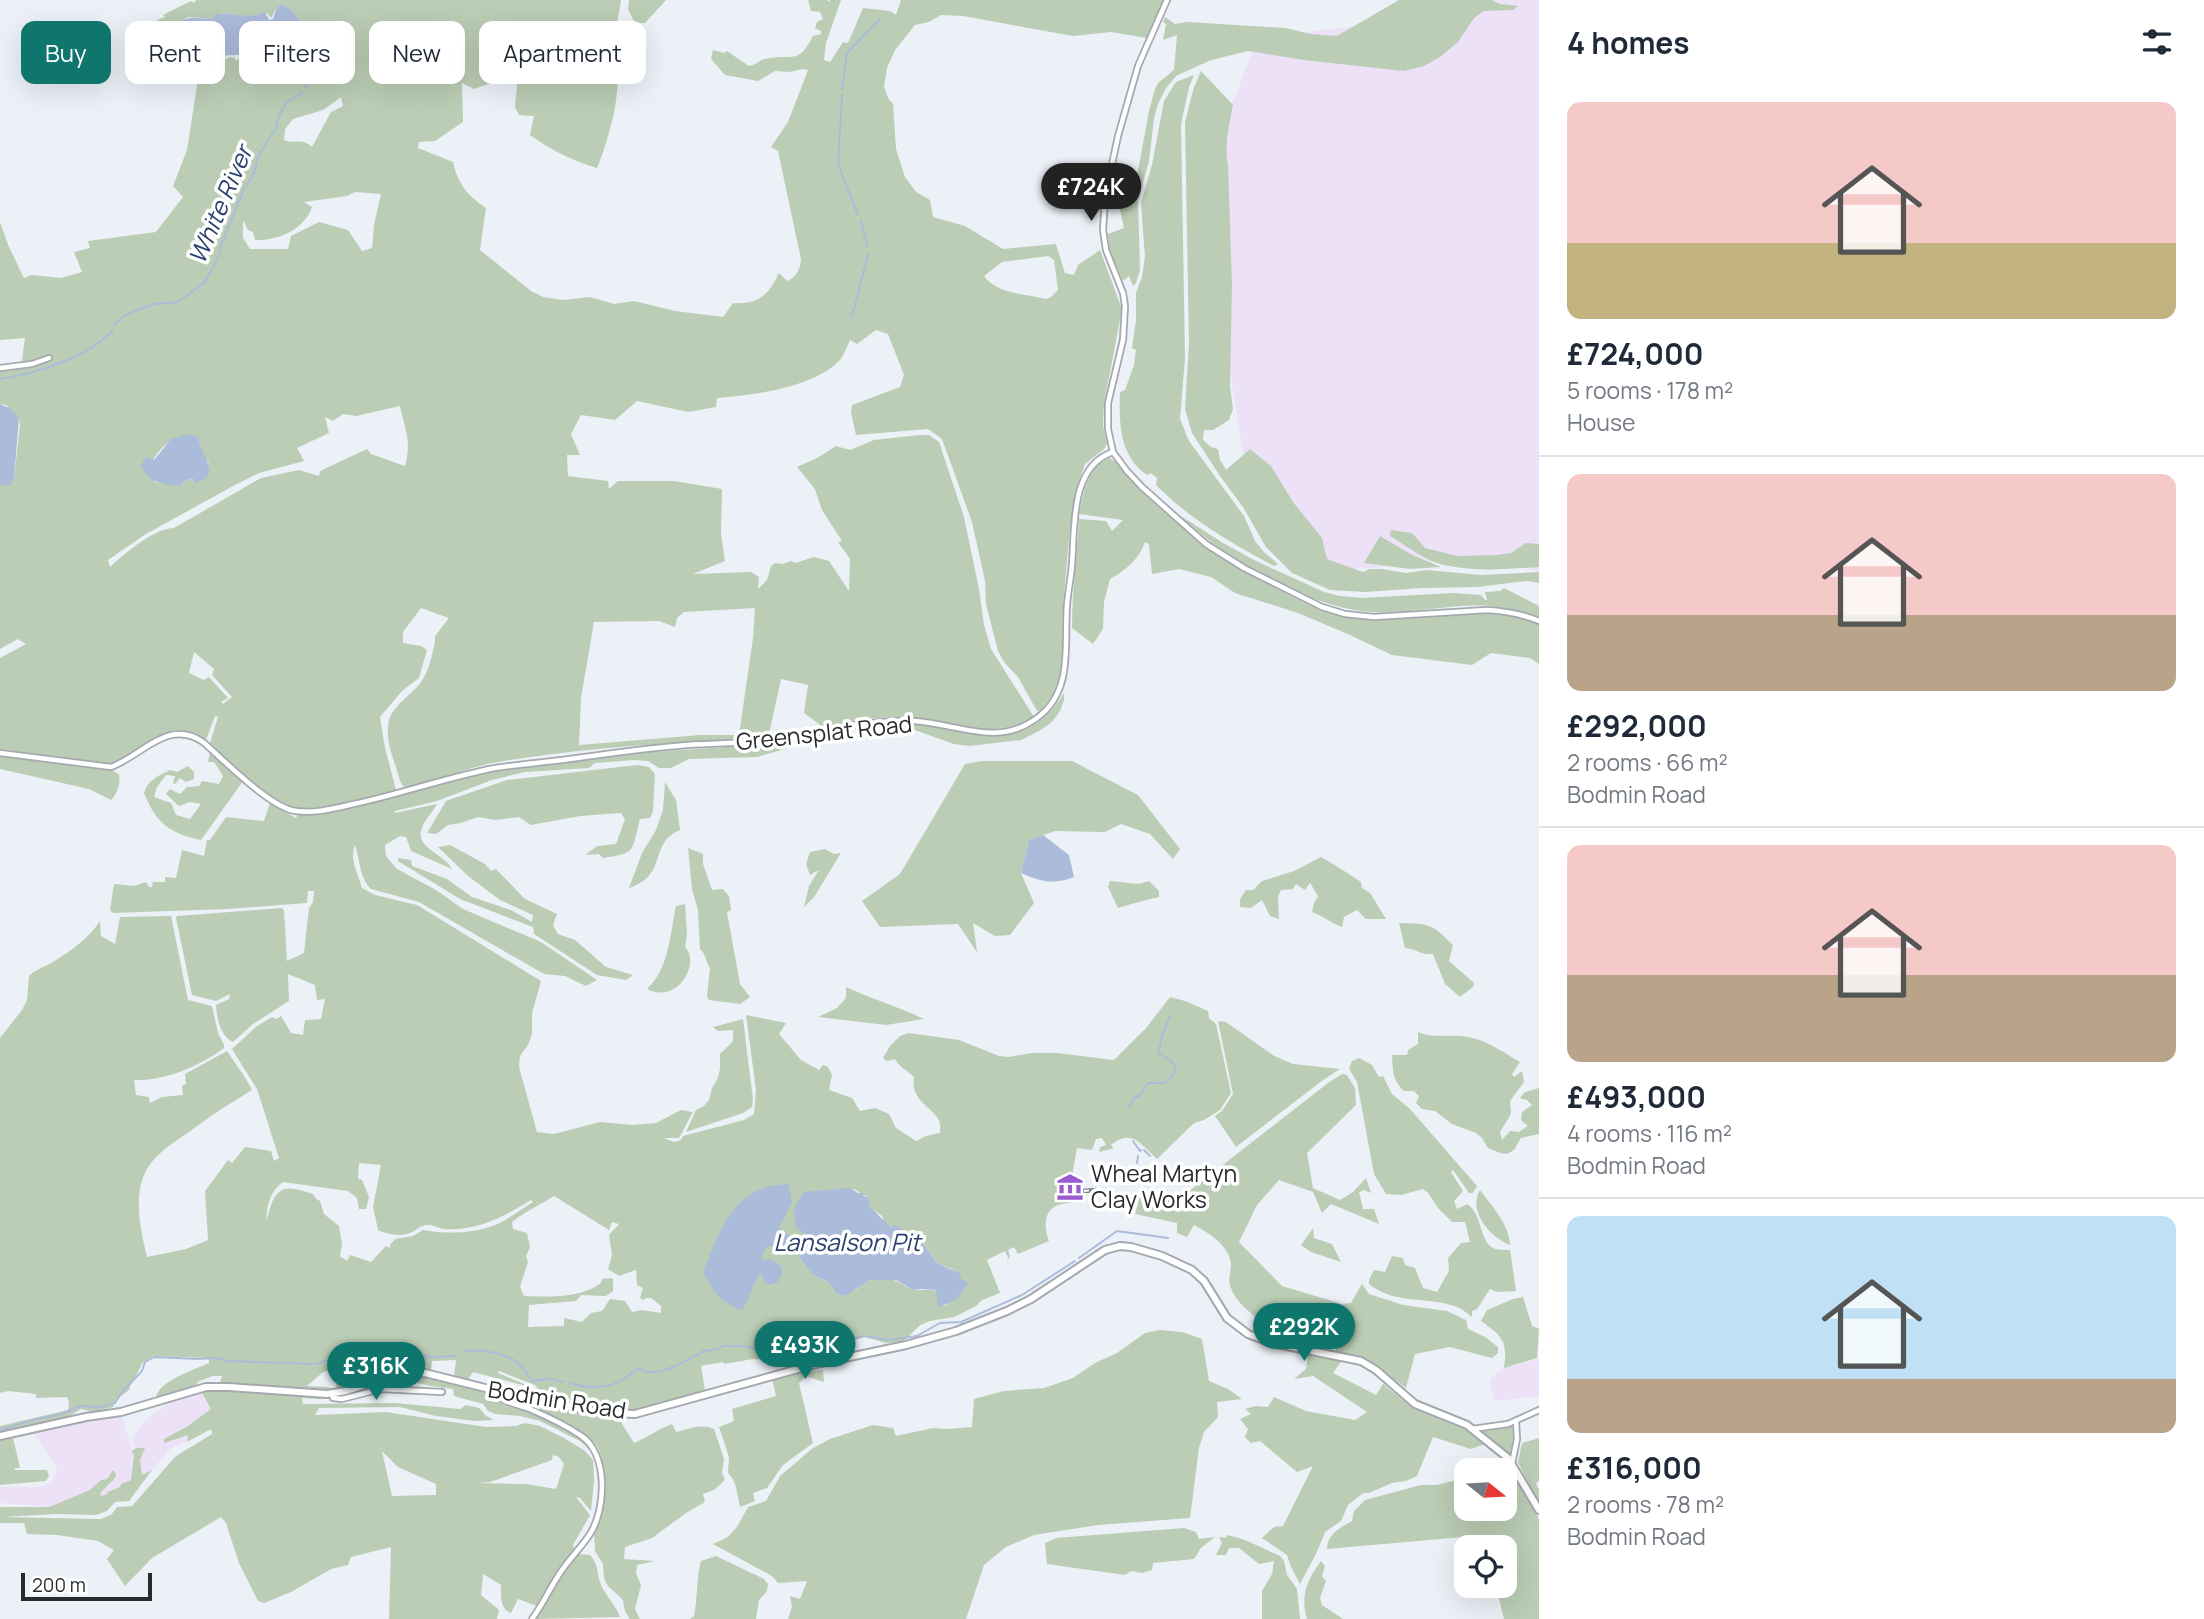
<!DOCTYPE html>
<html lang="en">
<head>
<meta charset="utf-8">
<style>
  body { margin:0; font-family:Manrope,sans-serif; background:#f2f2f3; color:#1f2937; height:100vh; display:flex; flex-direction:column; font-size:26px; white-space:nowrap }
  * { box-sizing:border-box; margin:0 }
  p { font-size:23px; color:#747a83 }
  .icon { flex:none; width:38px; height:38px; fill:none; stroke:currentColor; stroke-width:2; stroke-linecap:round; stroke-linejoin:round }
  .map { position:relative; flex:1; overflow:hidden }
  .side { display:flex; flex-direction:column; background:#fff; width:665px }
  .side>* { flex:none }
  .guide { position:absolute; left:21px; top:21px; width:665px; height:63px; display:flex; gap:14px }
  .needle { width:46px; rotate:108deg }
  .tools { position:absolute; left:1454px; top:1458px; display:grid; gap:14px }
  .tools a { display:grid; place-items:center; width:63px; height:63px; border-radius:14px; background:#fff; box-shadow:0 7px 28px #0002; font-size:35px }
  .scale { position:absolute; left:21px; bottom:18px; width:131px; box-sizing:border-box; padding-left:7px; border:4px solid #282a2d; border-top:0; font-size:19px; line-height:24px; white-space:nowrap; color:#282a2d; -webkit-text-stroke:5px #fff; paint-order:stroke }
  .price { position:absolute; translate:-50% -60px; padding:0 16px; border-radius:24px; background:#0f766e; color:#fff; font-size:23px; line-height:46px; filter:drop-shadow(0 2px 4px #0008) }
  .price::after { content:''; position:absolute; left:50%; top:42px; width:21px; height:16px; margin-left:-10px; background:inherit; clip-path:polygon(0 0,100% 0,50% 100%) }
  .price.active { background:#222; color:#fff }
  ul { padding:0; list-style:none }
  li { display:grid; align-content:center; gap:14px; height:371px; padding:0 28px }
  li+li { border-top:2px solid #e0e1e3 }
  li span { display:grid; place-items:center; height:217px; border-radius:14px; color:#555 }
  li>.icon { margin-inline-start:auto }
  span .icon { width:126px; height:126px; fill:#fffc; stroke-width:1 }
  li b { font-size:30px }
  h2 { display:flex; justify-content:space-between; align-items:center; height:84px; padding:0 28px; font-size:30px }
  .tag { padding:0 24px; border-radius:14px; background:#fff; box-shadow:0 7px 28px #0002; font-size:24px; line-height:63px }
  .tag.active { background:#0f766e; color:#fff }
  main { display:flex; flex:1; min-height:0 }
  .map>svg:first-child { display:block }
</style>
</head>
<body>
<main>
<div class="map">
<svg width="1539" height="1619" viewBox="0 0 1539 1619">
  <rect width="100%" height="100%" fill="#ebf1f7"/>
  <!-- industrial -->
  <path fill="#ece1f6" d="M1415 0H1539V573L1502 557 1329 571 1245 465 1200 188 1258 37 1415 20Z
    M1539 1359V1396L1494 1401 1490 1382 1493 1376 1504 1368Z
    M201 1391 211 1409 190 1428 187 1442 171 1448 152 1470 142 1475 140 1460 144 1448H136L132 1444 136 1432 147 1419 175 1398Z
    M114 1416H122L134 1456 131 1483 107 1500 76 1497 49 1507 0 1503V1487H38L51 1483 57 1468 34 1434 39 1431Z"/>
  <!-- green -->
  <path fill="#bbcdb5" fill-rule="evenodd" d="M196 0H621L616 30 621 57H613C626 82 608 142 597 168 573 161 551 150 530 135L534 116 519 115 515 107 518 74 474 89 462 83 463 122 435 141 419 142 418 148 453 162C458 184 467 195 486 208L480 250 531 291 543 297 563 300 590 297 614 304 634 301 675 311 723 317 733 303C759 305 769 294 779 273L787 281C797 277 800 269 801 259L778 151 771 147 788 122 808 70 802 69 790 72 775 71 758 81 725 75 711 59 713 50 724 53 727 51 749 66C755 65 759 61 765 59 792 53 798 66 813 36L821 34V31L815 28 817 22 823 19 820 12 811 11 808 0H827L829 2 830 0H841L826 43 824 60 830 62 843 42 848 43 863 8 890 11 896 15 901 0H1163L1147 38 1111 32 1073 36 963 16 941 15 929 22 915 25 895 50 887 68 884 86 888 98 893 104 896 149 905 177 916 192 930 200 933 217 965 226 1003 249 1056 244 1065 273 1074 275 1078 265 1100 250 1122 309 1104 404 1103 425 1107 444 1104 449 1085 464 1075 493 1071 516 1063 607 1062 668 1055 692 1040 711H1037L1018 677 1004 662 998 651 986 604 985 581 972 522 942 439 928 429 856 435 851 413 852 405 900 387 904 375 888 334 876 330 857 344 850 340C847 346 844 355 840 360 813 388 754 395 717 398L716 407 688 412 637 401 615 420 581 415 571 434 580 455H567L568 476 608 481 609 489 618 481H674L722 489 721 533 725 561 693 574 751 572 759 577 758 589 767 580 771 566 775 563 783 564 791 561 795 563 814 557 829 561 849 591 850 559 838 542 842 541 822 510 815 489 797 467 817 458 836 446 850 450 874 440 920 435H929L939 442 964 517 979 589 984 625 991 649 1034 717C1006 733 974 731 943 723 938 722 933 720 928 719 893 714 852 719 819 730V724L804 713 808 685 781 679 769 734 775 735 776 739C683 742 590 746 498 762 466 767 436 783 404 787L400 781C396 764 386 745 388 727 389 705 413 696 423 679 430 668 432 654 435 642V636L449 618 421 608 403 632V643L421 646 427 650 419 678 402 691 380 717 385 748 396 790C376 795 313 812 295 808 268 801 231 762 210 743L218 717 215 716 206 740C202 738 197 734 191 732 159 722 137 756 110 764L0 749V658L26 644 18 639 0 649V484L14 479 20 425 19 418 6 405 0 404V371L21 368 25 338 0 340V222L9 247 24 278 32 275 61 278 82 272 74 252 90 248 88 241 156 232 183 197 173 186 187 150 198 79 192 73 169 77 152 64 157 49 159 26 155 21 165 17 163 15 191 1 194 3ZM282 4C295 11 302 21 302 36L297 35C287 40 275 41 264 40L253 52 245 53 236 61 235 58 230 57 223 60 221 58 218 59C206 53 189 59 179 51L178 23 188 17 212 19 222 13 249 17 267 13 271 18 277 7ZM341 97 343 106 331 112 312 147C300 137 296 145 284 140L285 129 293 119 323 110ZM355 192 381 194 374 225 372 248 362 251 348 230 319 222 291 236 288 249H250L243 238V220L248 230 253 232 255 240C278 241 305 229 312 207L304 202 347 196ZM1048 256 1054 260 1058 290 1051 297 1046 299C1025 294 997 294 984 276L1002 262ZM400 406C405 429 412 442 405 466L371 454 367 449 320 471 319 476 299 470 261 478 174 528C154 528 124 554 110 567L108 560 146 534 235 485 259 473 304 461 297 448 329 433 325 417 333 421 343 414 356 416ZM179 437 199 438 200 448 209 464 195 483V479L186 480 180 486 155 482 149 457 153 460C158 451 169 439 179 437ZM755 608 753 638 739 735H700L579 745 581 698 594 622 659 621 675 627 677 618 684 612ZM194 652 214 669 212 675 232 697 223 704 221 702 228 698 209 677 204 680 189 673Z
    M629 0H666L645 23H635L628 9Z
    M1399 0H1491L1500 4 1518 6 1513 10 1484 11 1474 18 1458 42 1440 57 1424 66 1404 71 1304 60 1248 51 1211 60 1176 76 1166 88 1158 104 1154 118 1149 161 1138 200 1140 270 1136 283 1133 286 1129 276 1123 281 1110 253 1108 234 1124 228 1120 210 1129 183 1138 171 1149 111 1155 89 1158 83 1174 70 1177 35 1163 40 1166 24 1163 22 1165 17 1175 24 1187 22 1286 28 1310 34 1337 36Z
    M1201 71 1233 105C1229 125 1224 145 1228 165L1232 284 1230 386 1233 409 1229 420 1213 430H1204L1203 440 1211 447 1218 449 1220 460 1226 470 1250 449 1271 466 1293 502 1322 538 1327 559 1363 572 1370 569H1382L1406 573 1427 570 1481 575 1539 572V583L1527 581 1477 587 1422 588 1365 592 1330 590 1292 573 1266 547 1243 507 1220 476 1192 433 1185 409 1189 343 1185 122 1194 87Z
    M1194 75 1189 87 1181 124 1185 358 1180 419 1189 441 1244 516 1255 541 1264 552 1277 563V565L1274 566C1231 543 1191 520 1156 485L1157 478 1151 473 1147 475C1119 456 1119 422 1120 392L1125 390 1134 365 1136 350 1132 348 1136 320V293L1142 277 1145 257 1141 203 1152 165 1164 101 1176 82Z
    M1109 458C1120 462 1124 472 1131 480 1150 501 1173 519 1194 537 1218 558 1248 573 1276 588 1291 596 1307 605 1323 611 1394 634 1475 596 1539 624V664L1530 658 1491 653 1472 665 1392 655 1350 635 1298 613 1235 593 1211 577 1179 569 1152 574 1149 544 1145 542C1140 558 1125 571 1110 579L1104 602 1103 629 1093 644 1072 628C1072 591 1077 555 1079 519L1106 521 1112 531 1123 520 1079 514C1084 493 1086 468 1109 458Z
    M1181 516 1223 543 1256 561 1324 592 1340 596 1362 598 1453 593 1481 595 1485 600H1487L1485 592 1500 591 1504 588 1539 606V617C1524 612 1508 608 1492 606 1453 603 1413 614 1374 612 1313 610 1224 559 1181 516Z
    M1391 530 1412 533 1425 548 1457 556 1496 555 1511 553 1526 543 1539 544V567C1508 569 1476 572 1444 565 1425 561 1407 546 1390 536Z
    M1380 536 1412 555 1441 567 1410 569 1364 563Z
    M1064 693V700L1060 711 1052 722 1039 731 1021 740 970 746 954 744 912 729 889 730 887 734H882L881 729 884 725C895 725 906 723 917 724 975 730 1024 758 1064 693Z
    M788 743 791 744 788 748 757 757 689 759 671 768H659L648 761 634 760 595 763 589 768 525 772 492 780 437 801 395 811V813L437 804C433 812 425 819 422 828 414 848 444 853 452 869L411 851 406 837 400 836 385 845 386 856 397 869 436 890 463 909 541 942 597 980 586 986 565 976 544 974 419 902 371 889C359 877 360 859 355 845 349 858 358 874 362 888L375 895 417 905 541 981 532 1013V1034L528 1045 520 1056 519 1067 537 1132 554 1134 600 1122 633 1125 656 1123 681 1110 693 1112 679 1138H664L674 1142 681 1140 683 1136 744 1120 754 1114 756 1090 746 1015 786 1023 779 1034 801 1060 819 1070 823 1065 828 1067 832 1075 829 1090 852 1098 860 1111 875 1108 889 1114 896 1128 916 1141 926 1136 940 1133C940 1129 941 1125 939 1121 934 1107 910 1102 914 1077 908 1071 899 1067 895 1059L887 1061 883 1058 890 1046 900 1036 909 1033 959 1040 999 1056 1009 1057 1031 1053H1057L1114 1060 1147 1027 1170 997 1185 1001 1208 1011 1209 1018 1216 1024 1231 1093 1220 1110 1204 1120 1194 1123 1157 1159C1141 1144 1131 1128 1111 1145L1114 1148 1099 1152 1100 1147 1106 1145 1102 1138 1096 1139 1092 1150 1077 1148 1073 1170 1072 1202C1067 1204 1061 1203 1056 1206 1042 1213 1045 1231 1049 1241L1018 1254 1014 1247 1008 1250 1010 1256 1007 1261 1008 1257 1005 1251 987 1260 1000 1293 982 1300 976 1306 954 1317 930 1321 920 1325 903 1342 886 1343 865 1337 852 1341 842 1352 798 1362 796 1360 780 1362 774 1366 769 1360 753 1359 724 1364 723 1362 701 1366 705 1391 652 1407 633 1410 604 1411 589 1405 588 1400H571L572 1405 530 1398 537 1386 499 1371 498 1373 534 1388 473 1372 467 1381 454 1377 456 1360 432 1361 431 1372C396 1366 369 1379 337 1390L336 1385 345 1378 338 1369 323 1372 307 1386 329 1387 330 1389 327 1391 219 1386 222 1376H213L199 1381 193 1388 156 1398C158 1381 194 1370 209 1363V1358L153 1356 142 1363C139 1374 131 1379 129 1390L117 1399 113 1407 94 1412 81 1409 63 1420 0 1434V1426L68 1410 69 1402 67 1397 36 1398V1394L8 1391 0 1393V1038L22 1010 27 1000 29 976C36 969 45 967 53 962 72 950 88 939 100 921L101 936 115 944 120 917 171 916 188 1000 212 1006 218 1033 224 1045V1048C198 1067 165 1081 134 1080L136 1095 149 1097 150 1103 162 1097 183 1095 182 1086 186 1084 185 1074 227 1051 246 1079 252 1090C229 1104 210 1116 189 1132 176 1141 161 1150 151 1163 131 1189 140 1227 147 1257L186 1249 208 1240 205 1191 228 1160 232 1163 245 1147 271 1151 274 1161 279 1158 257 1089 232 1049 257 1026 272 1017 277 1019 281 1016 291 1033 303 1035 305 1020 321 1019 325 999 317 1000 315 985 288 974 289 1001 253 1024 233 1042C220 1036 217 1018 216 1005L229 999 230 994 216 1001 192 995 176 918 177 916 282 908 284 911 287 961 304 953 309 908 313 902 314 891H308L307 903 227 909 113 913 110 910 114 884 134 886 146 882 149 887H152L153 882H165V877L176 878 182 850 204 856 207 840H210L226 817 264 821 270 803 296 818 298 814 346 809 495 771 651 752ZM359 1163 381 1165 373 1207 378 1230C386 1234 401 1237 410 1233 417 1230 421 1224 429 1225 434 1225 440 1229 445 1229 477 1231 505 1216 531 1200L533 1202C521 1209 508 1220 495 1225 472 1234 447 1234 423 1230L413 1236 395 1239 390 1245V1248L386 1246 371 1262 350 1255 347 1261 340 1256 342 1244 339 1226 324 1214 320 1201 316 1199 313 1194C294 1189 280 1181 271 1205 269 1211 268 1216 266 1220 267 1205 270 1191 283 1182L348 1191 357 1198 359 1209H366L369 1197 362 1180 358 1179ZM854 1189 869 1198 870 1207 882 1216 884 1222 891 1228 906 1231 922 1242 937 1263 952 1269 962 1281 947 1305 939 1307 937 1291C928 1288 922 1291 914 1290 909 1289 903 1284 898 1282 885 1275 866 1278 856 1290 839 1286 820 1282 808 1269 804 1265 802 1260 797 1255L804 1234ZM554 1196 609 1230 612 1222 619 1224 609 1235 612 1255 608 1269 619 1276 636 1270 637 1285 643 1288 640 1298 643 1300 646 1298H651L661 1306V1313L642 1310 632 1312 625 1301 610 1299 602 1311 591 1313 582 1322 564 1318V1326L528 1327 529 1305 576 1301 581 1295 606 1296 613 1291V1279L611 1278 602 1279 601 1283C582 1298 548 1297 524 1296L520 1287 528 1262 526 1256 530 1247 527 1233 513 1229 512 1222C526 1211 540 1205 554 1196Z
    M210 751 243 781 201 840C169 833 156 823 144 793 148 780 158 776 170 770L177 772 188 766 194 772V779L186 782 180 778 175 784 173 783 175 776 166 775 157 787 154 797 171 803 176 815 190 819 201 804 190 802 179 806 166 794 170 789 180 794 187 787 199 786 202 781 219 784 223 776 214 762H208Z
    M0 756 113 771 119 774C121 782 117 795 111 800L89 789 0 769Z
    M982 761H1072L1138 795 1180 849 1173 859 1150 834 1121 824 1105 832 1055 831 1029 840 1021 873 1034 903 1010 935 995 936 973 923 977 952 958 924 880 927 862 901 900 874 965 764Z
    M637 765 649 767 655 774 653 811 650 818 640 819C631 851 638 853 603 858L599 854 585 855 597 846 616 844 625 819 621 813 580 816 531 825 519 817 495 820 478 817 461 823 448 825 436 834 427 833 446 801 507 780Z
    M665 782 676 800 680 830C648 843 669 875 629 888L642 853 656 830 663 810Z
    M450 845 485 864 491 871 496 869 525 899 557 914 553 925 558 934 575 940 606 967 633 975 626 980 597 975 534 934 533 927 460 899 398 861V858L411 860 412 866 447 879 472 897 511 910 532 922 533 915 500 900 468 876 438 847Z
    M688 848 703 854V864L712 890 723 889 729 896 731 910 727 912 740 984 750 997 740 1004 709 1000 707 996 710 968C705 962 707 955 700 949L698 910 692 889Z
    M825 849 834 854 841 853 814 897 804 907 809 886 819 870 810 875 806 864 810 852Z
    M1321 857C1335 865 1348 873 1361 882L1362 888 1370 893 1386 919H1366L1357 910 1344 917 1342 927C1330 923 1324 916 1312 912L1314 903 1318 896 1310 883 1305 890 1296 884 1293 889 1281 890 1278 897 1279 919 1270 916 1262 900 1251 908 1240 907V899L1246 890H1253L1262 881 1294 871Z
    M1110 881 1139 884 1149 881 1159 891V897C1144 900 1132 904 1118 908L1108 887Z
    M685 904 687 935 685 947C701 962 678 1005 647 989 669 969 670 934 676 906Z
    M1399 923C1430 924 1431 923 1453 945L1449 961 1474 983 1473 987 1460 997 1445 984 1433 954C1421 955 1416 949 1405 948Z
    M846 987C872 999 899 1007 924 1019L886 1025 818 1017 837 1008 846 998Z
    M743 1019 753 1100 752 1107 743 1113 686 1132 696 1110 704 1106 709 1100 712 1088 718 1078 720 1069V1054L733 1041V1030L718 1031 713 1027Z
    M1218 1021 1226 1022 1274 1056 1293 1064 1340 1069 1323 1080 1236 1147 1215 1116 1222 1111 1233 1094Z
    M1418 1032C1432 1038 1444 1035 1458 1036 1481 1036 1501 1051 1520 1062L1512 1074 1514 1077 1522 1071 1524 1082 1510 1101 1511 1114 1500 1132 1502 1140 1510 1131 1519 1132 1528 1126 1521 1120 1522 1112 1532 1105 1527 1100 1520 1098 1525 1092 1539 1088V1134L1521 1138 1514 1150 1507 1154 1500 1153 1488 1148 1482 1138 1476 1133 1452 1124 1435 1111 1422 1109 1416 1103 1419 1096 1414 1091H1404C1392 1080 1393 1070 1392 1055H1407L1408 1050 1418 1044Z
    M1359 1058 1372 1065 1379 1077 1383 1076 1392 1094 1410 1109 1477 1186 1473 1193H1469L1453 1170 1451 1172 1463 1191 1454 1201 1457 1209 1467 1204C1483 1214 1479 1241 1493 1248 1497 1250 1506 1250 1510 1250L1516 1291 1497 1292 1490 1289 1477 1309 1472 1311V1317C1467 1313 1462 1309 1457 1307 1429 1296 1394 1305 1369 1284V1280L1374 1270 1385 1272 1392 1256 1403 1258 1405 1265 1415 1268 1423 1288 1437 1292 1449 1271 1448 1258 1461 1243 1470 1242 1465 1222H1452L1438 1208 1428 1193 1423 1189 1401 1195 1386 1194 1374 1174 1357 1082 1349 1069 1352 1061Z
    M1342 1074 1347 1075 1355 1088 1356 1105 1307 1153 1313 1188 1340 1200 1353 1192 1366 1178 1371 1193 1364 1190 1359 1192 1363 1209H1374L1379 1224 1331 1204 1322 1213 1313 1192 1279 1180 1257 1205 1239 1242 1282 1286 1342 1304 1351 1303 1362 1284 1369 1294 1403 1305 1447 1311 1466 1320 1468 1329 1485 1337 1498 1347V1353L1492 1358 1450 1347 1415 1354 1406 1388C1383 1371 1363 1359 1336 1351V1341L1311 1331 1312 1316 1303 1313 1299 1328 1287 1324 1285 1328 1275 1322 1277 1318 1271 1315 1261 1321C1249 1312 1236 1302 1231 1288 1227 1279 1231 1274 1231 1265 1231 1247 1208 1232 1194 1225L1187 1237 1177 1233V1223L1135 1214 1138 1204 1122 1201 1136 1197 1188 1192 1328 1083Z
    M1480 1190C1492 1206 1509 1224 1510 1245 1491 1238 1467 1211 1480 1190Z
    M1313 1228 1314 1238 1332 1244 1341 1262 1311 1252 1301 1245Z
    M1523 1297 1532 1326 1539 1329 1537 1358 1504 1368C1508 1341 1502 1336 1481 1321L1487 1310 1513 1299Z
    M1160 1330 1182 1332 1202 1339 1209 1381 1228 1389 1242 1399 1217 1402 1218 1417 1204 1432 1199 1448 1190 1518 1098 1525 1034 1535 1006 1547 984 1565 966 1619H788L792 1607 790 1596 800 1599 807 1581 778 1583 772 1576 713 1544 728 1537 737 1527 748 1507 766 1501 780 1476 813 1448 830 1439 873 1425 893 1428 896 1436 933 1428 947 1429 972 1427 974 1399 1004 1391 1044 1388 1073 1378 1095 1363 1117 1353 1145 1333Z
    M1308 1354 1343 1359 1333 1373 1376 1395 1383 1384 1414 1409 1468 1431 1485 1444 1471 1449 1433 1437 1417 1476 1406 1481 1392 1483 1369 1493H1363L1348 1505 1341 1521 1325 1532 1316 1554 1300 1584 1291 1567 1287 1555 1262 1538 1274 1527 1283 1526 1313 1466 1297 1472 1260 1441 1251 1443 1245 1437 1248 1429 1240 1419 1251 1414 1245 1409 1256 1406 1268 1407 1274 1397 1306 1411 1355 1420 1367 1412 1313 1376 1294 1379 1306 1369Z
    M823 1370 824 1382 806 1376 799 1383 813 1443 783 1465 767 1488 753 1493 755 1501 740 1507C737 1495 737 1481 728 1473L729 1457 719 1427 734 1421 732 1409 776 1396 772 1378 798 1371Z
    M403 1376 430 1377 491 1394 507 1405 530 1411 581 1438 588 1443 597 1457 580 1441 540 1421 520 1416 495 1414 488 1411 483 1404 454 1396 453 1389 431 1386 401 1379Z
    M210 1390 327 1396 321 1399 302 1398 303 1404 395 1403 460 1409 466 1405 479 1408 486 1416 494 1420 474 1421 436 1416 400 1407 319 1408 315 1415 386 1412 486 1427 516 1426 525 1423 540 1426 564 1438 585 1451 593 1460 594 1480 591 1511 580 1498 576 1497 590 1515 573 1545 574 1549 556 1572 537 1606 518 1599 511 1613C500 1609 501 1596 501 1585L483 1574 481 1595 499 1610 497 1619H389L391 1547 351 1557 348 1565 331 1569 291 1592 264 1603 258 1601 239 1563 226 1523 221 1517 152 1558 125 1586 107 1559 114 1550 98 1541 57 1535 27 1534 24 1523H0V1507H49L90 1490 101 1480 107 1479 113 1470 116 1474 115 1478 100 1493 101 1496 106 1495 108 1492 120 1487 121 1484 131 1480 134 1456 132 1451 136 1448H145L140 1460 142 1475 152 1470 129 1501 115 1502 107 1511 96 1515 56 1514 3 1517 101 1519 111 1515 117 1507 132 1506 176 1456 212 1434 211 1429 187 1442 188 1435 164 1443V1439L188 1426 211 1409 201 1391ZM382 1451 398 1467 436 1484V1495L392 1496ZM553 1455 559 1457 564 1464 556 1489 526 1484 476 1483 490 1482 552 1460Z
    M504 1397 619 1419 634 1443C648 1437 658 1429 672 1424L676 1432C688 1429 702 1423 714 1429L724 1459 722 1473 725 1480 714 1490 703 1494 705 1502 686 1513 652 1538 625 1547 624 1559 655 1561 637 1565 636 1573 641 1585 635 1609 640 1619H630L625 1611 623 1600 608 1586 604 1578 603 1564 595 1551 594 1533 600 1519 604 1495 601 1455 597 1446 585 1434 533 1407Z
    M1504 1425 1513 1427 1515 1430 1511 1457 1476 1427Z
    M13 1438 20 1468H15V1470H47L49 1476 46 1481 0 1485V1441Z
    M1539 1438V1481L1536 1483 1539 1490V1505L1518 1462 1522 1443Z
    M1513 1470 1539 1519V1619H1504L1496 1586H1505V1547H1481L1475 1540 1463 1537 1327 1549C1327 1534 1341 1527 1352 1521L1354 1511 1365 1500 1421 1485H1436L1466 1478V1508H1505V1471Z
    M1184 1528 1196 1532 1199 1539 1215 1537 1201 1548 1194 1559 1153 1563 1152 1570 1142 1573 1131 1571 1125 1575 1047 1564 1045 1543 1056 1538Z
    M1228 1535 1245 1540 1280 1556 1284 1561 1287 1575 1297 1589 1300 1619H1262V1591L1272 1574 1274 1561 1259 1564 1239 1548H1229L1226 1555H1216L1222 1543 1219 1537 1225 1538Z
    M579 1554 590 1555C599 1566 596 1569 600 1582 604 1595 615 1603 620 1617L536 1619 565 1571Z
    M716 1556 764 1579 768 1584 767 1591 759 1600 756 1619H690L694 1616C698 1596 696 1580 701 1561Z
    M1321 1561 1325 1566 1322 1576 1326 1581 1320 1598 1322 1605 1343 1619H1307C1300 1596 1307 1580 1321 1561Z"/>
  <!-- water -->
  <path fill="#abbcdb" d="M282 4C293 10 303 20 301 33 289 39 277 41 264 40 261 43 256 50 253 52 246 57 193 55 180 56L178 23C189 15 199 19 212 19L215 14C233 11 248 21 265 12L269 20 273 19 277 7Z
    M0 404 11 409 19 418 14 479 10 486 0 484Z
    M189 434 199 438C200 457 224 474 195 483L194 479 186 480 180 486C164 484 149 484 141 466L145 458 148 457 154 460 171 439Z
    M1043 835 1069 855 1074 877C1054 885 1041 882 1021 873L1029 840Z
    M788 1184 792 1202 779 1228 792 1238 791 1244 766 1247 761 1259 771 1260 781 1266 782 1274 778 1282 770 1285 764 1282 762 1275 759 1274 743 1310C723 1305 711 1290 703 1272 716 1241 727 1203 761 1189 769 1185 780 1185 788 1184Z
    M850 1188 858 1193H863L864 1196 869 1198 870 1207C878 1214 883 1220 891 1228L894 1225 906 1231 922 1242 937 1263 959 1273 962 1280 966 1281 968 1284 957 1299 938 1308 936 1290 923 1289 913 1290 896 1280H870L845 1296 836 1293C830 1278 823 1282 813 1274 806 1269 803 1261 797 1255L800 1239 804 1234 796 1228 794 1208 804 1192Z"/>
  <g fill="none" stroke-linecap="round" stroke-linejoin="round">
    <!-- stream -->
    <path stroke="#abbcdb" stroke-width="2" d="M305 88C312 78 329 66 341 65
      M842 90 847 53 880 19
      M842 95 838 164 858 215
      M861 221 867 246
      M852 317 868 254
      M114 325 124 316 137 310 154 304 178 302 205 282 219 256 221 245 244 189 254 173 258 156 276 128 278 118 286 103 302 93
      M0 379C35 374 89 357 113 330
      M1129 1108 1135 1096 1139 1097 1148 1083H1165L1173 1075 1176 1068 1170 1060 1158 1053 1162 1036 1170 1016
      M1133 1141 1140 1151 1141 1150
      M1144 1150 1150 1156
      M1137 1163 1138 1156
      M1079 1258 1117 1231 1168 1238
      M463 1352C480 1348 510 1353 522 1367 526 1371 529 1376 532 1381L550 1379 563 1382
      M570 1383C584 1388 607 1389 620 1381 627 1377 632 1372 640 1368L646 1372H659L676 1366 704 1351 719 1349 723 1346H745L763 1352 778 1349 794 1352 864 1336 889 1340 917 1336 940 1323 961 1322 1022 1295 1075 1261
      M0 1430 36 1419 59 1415 81 1406 102 1407 115 1403 122 1392 142 1371 145 1362 154 1357 198 1359 215 1358 228 1361 315 1364 346 1355 369 1352 378 1355 388 1352 431 1357 456 1356"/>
    <defs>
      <path id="minor" d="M0 368 32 364 49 358
        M1113 452 1108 429V403L1123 340 1125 306 1123 293 1106 250 1103 230 1105 197 1118 136 1138 66 1167 0
        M0 753 111 767C143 755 168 718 203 742 224 760 270 808 296 811 314 814 336 808 354 804 401 794 448 777 495 768 522 764 550 762 577 758 613 753 650 748 687 745 718 743 749 743 780 740 803 738 826 729 849 726 870 723 892 720 913 721 956 723 997 748 1037 718 1074 691 1064 645 1067 605 1068 591 1071 578 1072 564 1075 527 1070 466 1113 452L1127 471 1142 487 1206 544 1244 568 1322 607 1345 614 1374 617 1487 610C1506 611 1522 614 1539 621
        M494 1392C505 1404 518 1404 532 1410 546 1416 568 1427 580 1435 609 1453 606 1509 590 1534 581 1548 569 1559 560 1573 550 1588 543 1604 532 1619
        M332 1394 333 1398 342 1399 381 1389 442 1392
        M1472 1429 1508 1424 1539 1410
        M1512 1464 1517 1439 1516 1421"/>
      <path id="secondary" d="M0 1436 86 1417 121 1412 206 1387H229L327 1394 346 1391 400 1374 425 1373 534 1400 604 1413 635 1414 816 1364 906 1345 956 1331 1007 1311 1031 1299 1105 1250 1120 1246 1131 1247 1162 1256 1192 1270 1204 1281 1227 1318 1248 1334 1272 1343 1361 1361 1376 1370 1415 1404 1467 1425 1508 1458 1539 1510"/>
    </defs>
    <!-- minor casing -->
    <use href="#minor" stroke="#a4a9af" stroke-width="8"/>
    <!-- secondary casing -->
    <use href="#secondary" stroke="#a4a9af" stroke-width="10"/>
    <!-- minor -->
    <use href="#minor" stroke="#fff" stroke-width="4.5"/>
    <!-- secondary -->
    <use href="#secondary" stroke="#fff" stroke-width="6"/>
    <defs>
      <path id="rail" d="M1084 1191 1096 1190"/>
    </defs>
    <!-- rail casing -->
    <use href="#rail" stroke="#7d8185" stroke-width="4.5"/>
    <!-- rail -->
    <use href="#rail" stroke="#fff" stroke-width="2" stroke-dasharray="5" stroke-linecap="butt"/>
  </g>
  <!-- icons -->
  <defs>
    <symbol id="museum-bare" viewBox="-9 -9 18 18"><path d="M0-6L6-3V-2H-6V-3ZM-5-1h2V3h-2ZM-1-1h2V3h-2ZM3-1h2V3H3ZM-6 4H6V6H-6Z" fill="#9a5ad0" stroke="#fff" stroke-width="2.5" paint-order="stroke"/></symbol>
  </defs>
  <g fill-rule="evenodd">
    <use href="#museum-bare" x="1051" y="1168" width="38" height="38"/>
  </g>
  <g text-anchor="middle" stroke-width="7" stroke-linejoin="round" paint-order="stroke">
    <!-- street labels -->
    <g font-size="23" fill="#282a2d" stroke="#fff">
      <text transform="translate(824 733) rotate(-6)" y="8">Greensplat Road</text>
      <text transform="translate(557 1400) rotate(9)" y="8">Bodmin Road</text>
    </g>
    <!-- poi labels -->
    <g font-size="23" fill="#282a2d" stroke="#fff" text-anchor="start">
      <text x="1091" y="1182">Wheal Martyn<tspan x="1091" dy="26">Clay Works</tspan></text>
    </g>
    <!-- water labels -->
    <g font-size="24" font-style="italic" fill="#2a416c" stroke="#fff">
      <text transform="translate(221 205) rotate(-67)" y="8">White River</text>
      <text x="847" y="1251">Lansalson Pit</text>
    </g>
  </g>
</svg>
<div class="tools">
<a><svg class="needle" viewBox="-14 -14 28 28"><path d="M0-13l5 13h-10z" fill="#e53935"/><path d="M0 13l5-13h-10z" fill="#747a83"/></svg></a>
<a><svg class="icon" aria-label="locate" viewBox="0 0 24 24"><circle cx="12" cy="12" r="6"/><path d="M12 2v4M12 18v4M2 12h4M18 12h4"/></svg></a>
</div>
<div class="scale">200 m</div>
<b class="price active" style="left:1091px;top:223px">£724K</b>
<b class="price" style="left:1304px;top:1363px">£292K</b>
<b class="price" style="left:805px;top:1381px">£493K</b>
<b class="price" style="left:376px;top:1402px">£316K</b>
<div class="guide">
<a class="tag active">Buy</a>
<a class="tag">Rent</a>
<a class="tag">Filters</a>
<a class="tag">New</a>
<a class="tag">Apartment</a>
</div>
</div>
<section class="side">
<h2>4 homes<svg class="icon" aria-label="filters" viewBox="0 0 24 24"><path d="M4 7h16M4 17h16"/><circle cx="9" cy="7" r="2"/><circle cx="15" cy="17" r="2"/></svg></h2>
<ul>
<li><span style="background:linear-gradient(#f6c9c9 65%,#c2b280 0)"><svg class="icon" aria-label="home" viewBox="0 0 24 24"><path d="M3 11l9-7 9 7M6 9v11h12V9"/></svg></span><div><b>£724,000</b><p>5 rooms · 178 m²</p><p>House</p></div></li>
<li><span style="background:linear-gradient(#f6c9c9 65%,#b9a48a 0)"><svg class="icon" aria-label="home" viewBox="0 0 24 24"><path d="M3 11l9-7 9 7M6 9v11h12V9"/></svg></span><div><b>£292,000</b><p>2 rooms · 66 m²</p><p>Bodmin Road</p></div></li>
<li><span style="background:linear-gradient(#f6c9c9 60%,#b9a48a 0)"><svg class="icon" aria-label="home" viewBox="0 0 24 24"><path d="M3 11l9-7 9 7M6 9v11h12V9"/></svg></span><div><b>£493,000</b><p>4 rooms · 116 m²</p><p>Bodmin Road</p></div></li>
<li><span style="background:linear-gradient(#bfe0f5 75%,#b9a48a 0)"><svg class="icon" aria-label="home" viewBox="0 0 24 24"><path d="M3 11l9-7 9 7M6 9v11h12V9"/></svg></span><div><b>£316,000</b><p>2 rooms · 78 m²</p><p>Bodmin Road</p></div></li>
</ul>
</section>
</main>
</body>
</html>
